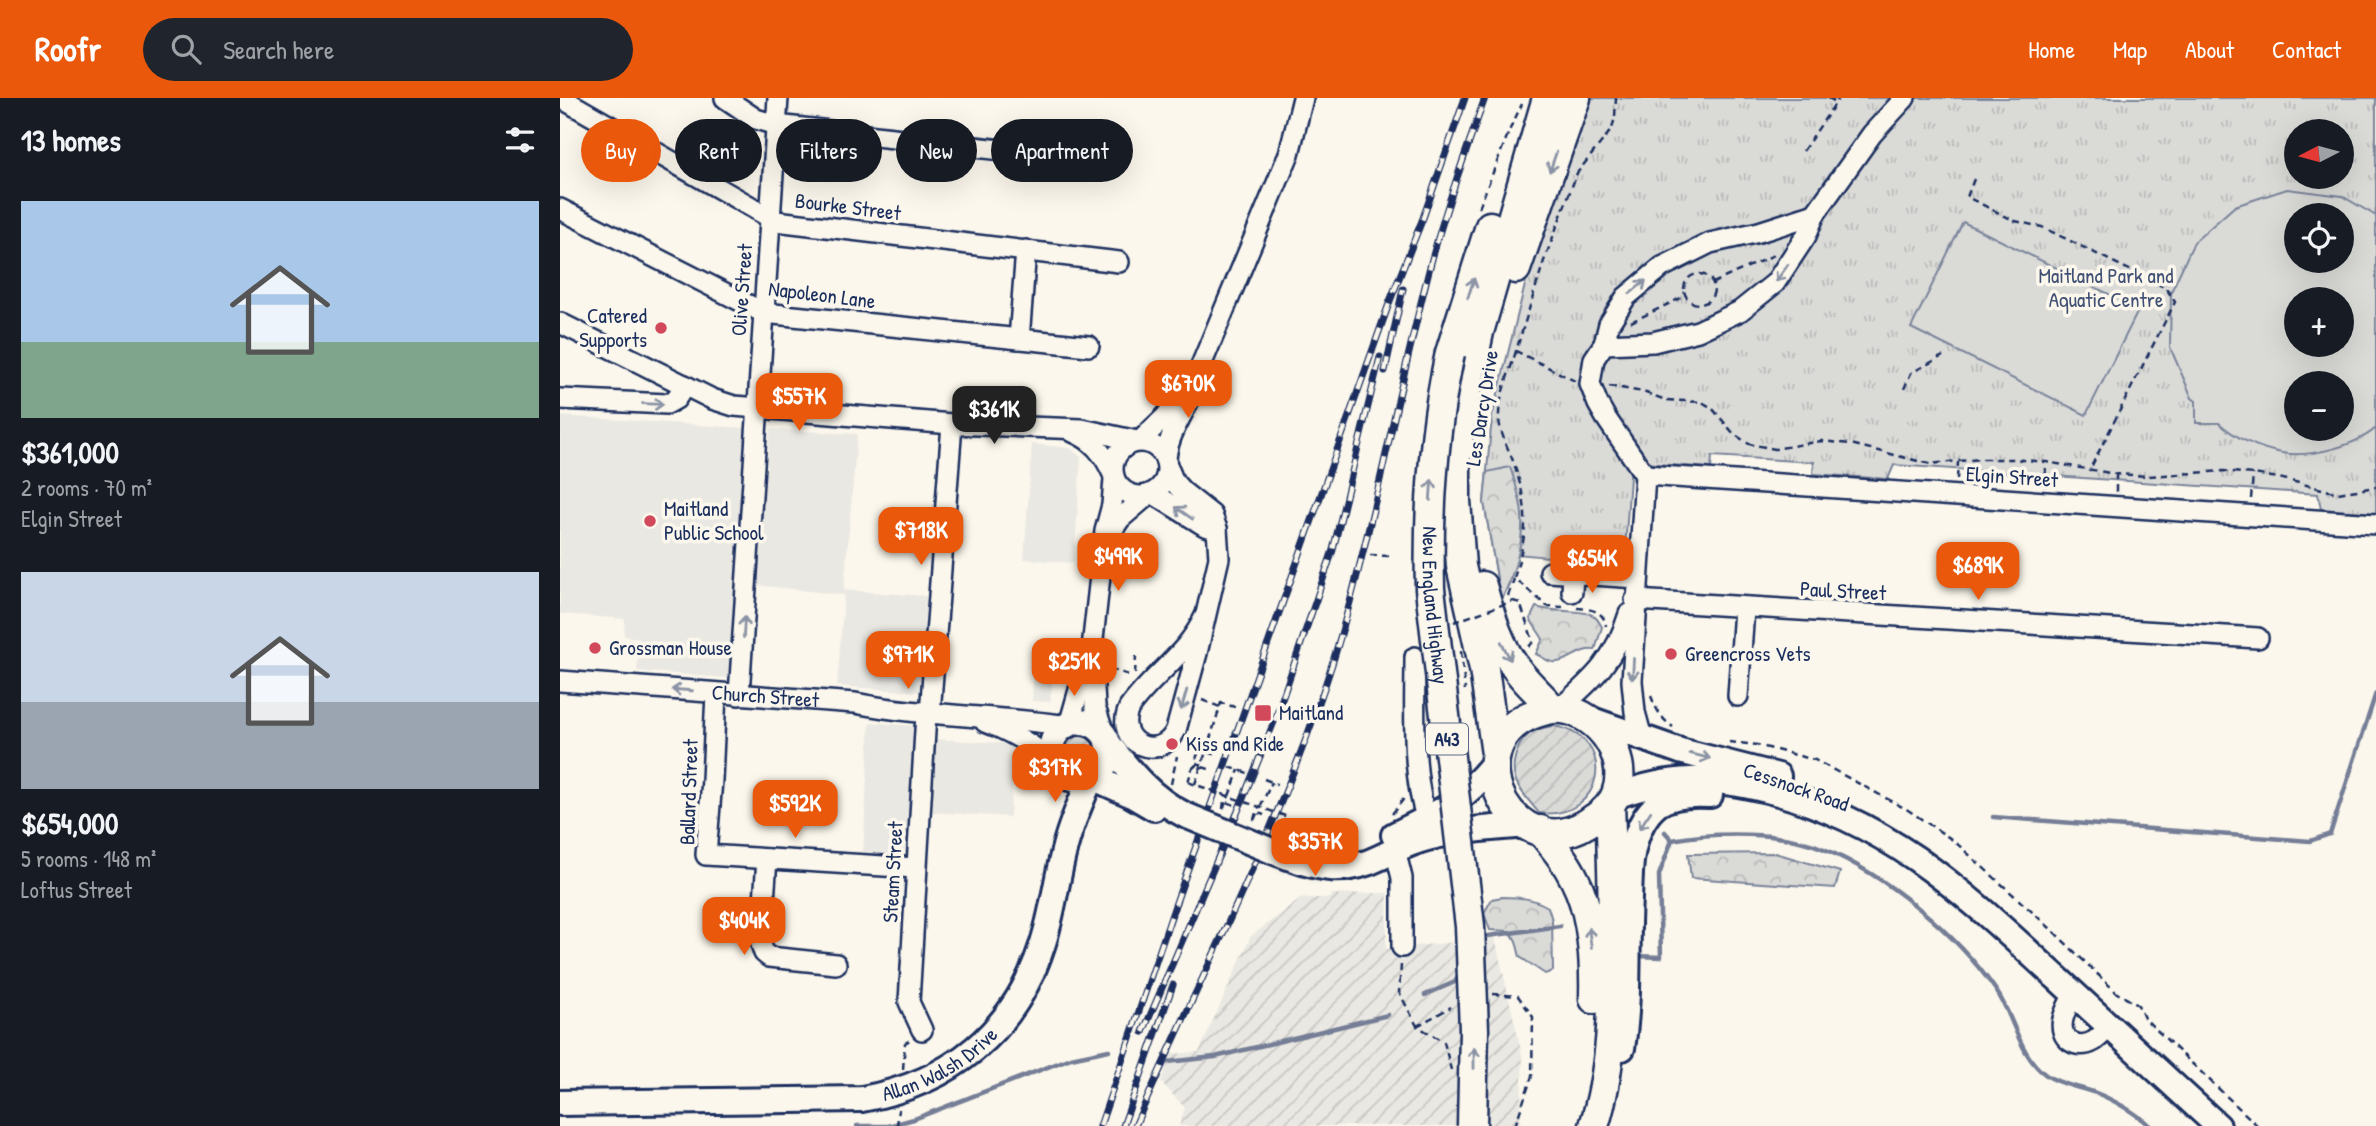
<!DOCTYPE html>
<html lang="en">
<head>
<meta charset="utf-8">
<style>
  body { margin:0; font-family:"Patrick Hand",sans-serif; background:#20242c; color:#f1f3f6; height:100vh; display:flex; flex-direction:column; font-size:26px; white-space:nowrap }
  * { box-sizing:border-box; margin:0 }
  p { font-size:23px; color:#9ea1a6 }
  .icon { flex:none; width:38px; height:38px; fill:none; stroke:currentColor; stroke-width:2; stroke-linecap:round; stroke-linejoin:round }
  .map { position:relative; flex:1; overflow:hidden }
  .drawer { display:flex; flex-direction:column; background:#171b24; width:560px }
  .drawer>* { flex:none }
  .guide { position:absolute; left:21px; top:21px; width:665px; height:63px; display:flex; gap:14px }
  .needle { width:46px; rotate:264deg }
  .buttons { position:absolute; left:1724px; top:21px; display:grid; gap:14px }
  .buttons a { display:grid; place-items:center; width:70px; height:70px; border-radius:50%; background:#171b24; box-shadow:0 7px 28px #0002; font-size:35px }
  .price { position:absolute; translate:-50% -60px; padding:0 16px; border-radius:14px; background:#ea580c; color:#fff; font-size:23px; line-height:46px; filter:drop-shadow(0 2px 4px #0008) }
  .price::after { content:''; position:absolute; left:50%; top:42px; width:21px; height:16px; margin-left:-10px; background:inherit; clip-path:polygon(0 0,100% 0,50% 100%) }
  .price.on { background:#222; color:#fff }
  ul { padding:0; list-style:none }
  li { display:grid; align-content:center; gap:14px; height:371px; padding:0 21px }
  li span { display:grid; place-items:center; height:217px; border-radius:0px; color:#555 }
  li>.icon { margin-inline-start:auto }
  span .icon { width:126px; height:126px; fill:#fffc; stroke-width:1 }
  li b { font-size:30px }
  h2 { display:flex; justify-content:space-between; align-items:center; height:84px; padding:0 21px; font-size:30px }
  .tag { padding:0 24px; border-radius:32px; background:#171b24; box-shadow:0 7px 28px #0002; font-size:24px; line-height:63px }
  .tag.on { background:#ea580c; color:#fff }
  header { display:flex; align-items:center; gap:42px; box-sizing:border-box; height:98px; padding:0 35px; background:#ea580c; color:#fff }
  header strong { font-size:33px }
  nav { display:flex; gap:38px; margin-inline-start:auto; font-size:24px }
  .search { width:490px; height:63px; background:#20242c; display:flex; align-items:center; gap:18px; box-sizing:border-box; padding:0 24px; border-radius:38px; color:#9ea1a6; font-size:26px }
  main { display:flex; flex:1; min-height:0 }
  .map>svg:first-child { display:block }
</style>
</head>
<body>
<header>
<strong>Roofr</strong>
<div class="search"><svg class="icon" aria-label="search" viewBox="0 0 24 24"><circle cx="10" cy="10" r="6"/><path d="M15 15l6 6"/></svg>Search here</div>
<nav><a>Home</a><a>Map</a><a>About</a><a>Contact</a></nav>
</header>
<main>
<section class="drawer">
<h2>13 homes<svg class="icon" aria-label="filters" viewBox="0 0 24 24"><path d="M4 7h16M4 17h16"/><circle cx="9" cy="7" r="2"/><circle cx="15" cy="17" r="2"/></svg></h2>
<ul>
<li><span style="background:linear-gradient(#a9c7e8 65%,#7fa58c 0)"><svg class="icon" aria-label="home" viewBox="0 0 24 24"><path d="M3 11l9-7 9 7M6 9v11h12V9"/></svg></span><div><b>$361,000</b><p>2 rooms · 70 m²</p><p>Elgin Street</p></div></li>
<li><span style="background:linear-gradient(#c9d6e8 60%,#9aa5b1 0)"><svg class="icon" aria-label="home" viewBox="0 0 24 24"><path d="M3 11l9-7 9 7M6 9v11h12V9"/></svg></span><div><b>$654,000</b><p>5 rooms · 148 m²</p><p>Loftus Street</p></div></li>
</ul>
</section>
<div class="map">
<svg width="1816" height="1028" viewBox="0 0 1816 1028">
  <defs>
    <pattern id="industrial-furrows" width="10" height="10" patternUnits="userSpaceOnUse" patternTransform="scale(1.75)"><rect width="10" height="10" fill="#eae8e2"/><path d="M-1 1l2-2M0 10L10 0M9 11l2-2" fill="none" stroke="#c8c7c4"/></pattern>
    <pattern id="grass-tufts" width="24" height="20" patternUnits="userSpaceOnUse" patternTransform="scale(1.75)"><rect width="24" height="20" fill="#dadad7"/><path d="M3 7l-1-3M5 7V3M7 7l1-3M15 17l-1-3M17 17v-4M19 17l1-3" fill="none" stroke="#babbbb"/></pattern>
    <pattern id="forest-crowns" width="20" height="18" patternUnits="userSpaceOnUse" patternTransform="scale(1.75)"><rect width="20" height="18" fill="#dadad7"/><path d="M2 6a3 3 0 1 1 6 0M12 15a3 3 0 1 1 6 0" fill="none" stroke="#babbbb"/></pattern>
    <pattern id="garden-furrows" width="10" height="10" patternUnits="userSpaceOnUse" patternTransform="scale(1.75)"><rect width="10" height="10" fill="#dadad7"/><path d="M-1 1l2-2M0 10L10 0M9 11l2-2" fill="none" stroke="#babbbb"/></pattern>
  </defs>
  <rect width="100%" height="100%" fill="#fbf7ec"/>
  <filter id="ink" filterUnits="userSpaceOnUse"><feTurbulence type="fractalNoise" baseFrequency=".0143" numOctaves="2"/><feDisplacementMap in="SourceGraphic" scale="14" xChannelSelector="R" yChannelSelector="G"/><feConvolveMatrix kernelMatrix="1 2 1 2 8 2 1 2 1" color-interpolation-filters="sRGB"/></filter>
  <g filter="url(#ink)">
    <!-- built -->
    <path fill="#eae8e2" d="M0 318 186 330 168 580 77 573 79 540 64 538 65 521 0 516Z
      M210 331 297 336 284 492 366 498 359 594 277 588 284 497 196 487Z
      M472 346 510 350 521 359 514 465 464 461Z
      M475 550 496 551 490 604 472 603Z
      M310 624 355 628 347 759 303 757Z
      M374 641 455 646 450 719 370 714Z"/>
    <!-- industrial -->
    <path fill="url(#industrial-furrows)" d="M828 795 826 851 935 840 963 961 960 1028H619L625 1010 601 984 611 956 639 954 691 838 742 800H770L772 796Z"/>
    <!-- grass -->
    <path fill="url(#grass-tufts)" stroke="#7a849a" stroke-width="2" fill-rule="evenodd" d="M1031 0H1816V415L1761 411 1758 396 1334 367 1328 381 1253 376 1254 364 1152 358 1151 370 1071 364 1064 466 957 456 950 484 941 503 924 404 932 319 967 179ZM1736 33H1782V79H1736ZM1736 117H1782V163H1736ZM1736 201H1782V247H1736ZM1736 285H1782V331H1736Z"/>
    <!-- forest -->
    <path fill="url(#forest-crowns)" stroke="#7a849a" stroke-width="2" d="M950 369C955 384 961 400 962 417 964 445 953 478 941 503L924 404 927 374Z
      M976 509C995 515 1013 511 1030 516 1036 518 1039 523 1042 529L1035 552C1019 549 1008 566 992 564 987 563 981 558 976 556L983 541 970 521Z
      M1215 755 1280 774 1275 790 1131 780 1128 756Z
      M942 799C959 799 973 800 988 809L992 822 993 873 985 876 960 859 956 843 950 833 930 832 924 815 932 801Z"/>
    <!-- garden -->
    <path fill="url(#garden-furrows)" stroke="#7a849a" stroke-width="2" d="M994 628C1060 640 1044 723 979 715 971 705 961 695 956 683 950 669 956 647 968 637 975 631 985 629 994 628Z
      M503 653a16 16 0 1 1 32 0a16 16 0 1 1-32 0Z"/>
    <!-- pitch -->
    <path fill="#dadad7" stroke="#7a849a" stroke-width="2" fill-rule="evenodd" d="M1727 91 1782 98 1816 118V330C1796 348 1749 360 1722 355 1700 351 1675 340 1659 325H1636V303L1632 300 1610 249 1611 194 1634 144 1675 108ZM1782 117V163H1736V117ZM1736 201H1782V247H1736ZM1736 285H1782V331H1736Z
      M1403 124 1579 211 1526 317 1351 230Z"/>
    <g fill="none" stroke-linecap="round" stroke-linejoin="round">
      <!-- stream -->
      <path stroke="#747e96" stroke-width="4.5" d="M1433 719 1750 743 1770 736 1816 595
        M1105 734 1112 742C1154 734 1224 733 1264 751 1327 778 1396 835 1435 891 1454 917 1458 957 1486 977 1500 987 1520 989 1536 995 1554 1002 1576 1015 1590 1028
        M921 839 1000 828
        M1076 858 1101 859 1099 777 1112 742
        M865 897 895 884 901 874
        M607 964 655 959 828 917
        M297 1028H328L354 1021 511 960 549 952"/>
      <defs>
        <g id="minor">
          <path d="M1 0 216 123 559 164"/>
          <path d="M165 0 196 21 216 27 514 60"/>
          <path d="M0 111 204 215 529 248"/>
          <path d="M0 225 152 301 174 308 392 326 522 331 577 343"/>
          <path d="M459 241 466 152"/>
          <path d="M1044 246 1093 244 1138 233 1180 213 1215 185 1246 138 1255 116 1312 36 1345 0"/>
          <path d="M0 301 107 306 116 301 125 287"/>
          <path d="M513 334C533 342 544 356 553 376"/>
          <path d="M580 343 606 318 623 294"/>
          <circle cx="580" cy="371" r="27"/>
          <path d="M606 364C606 341 620 322 629 302 634 292 637 280 640 270L729 56 743 0"/>
          <path d="M607 367 614 384 623 394 652 417 657 431 659 460 637 555 616 632C600 666 553 645 569 610 593 576 628 556 645 518"/>
          <path d="M1085 377 1816 426"/>
          <path d="M1085 377 1046 320 1038 306 1030 286 1034 261 1044 246 1049 226 1066 199 1102 169 1150 145 1199 134 1255 116"/>
          <path d="M592 395 645 428 657 431"/>
          <path d="M548 439 560 421 588 397"/>
          <path d="M990 474 1077 480"/>
          <path d="M1012 494 1013 476"/>
          <path d="M1075 502 1698 540"/>
          <path d="M855 559C855 609 851 675 867 722"/>
          <path id="s1" d="M0 583 295 605C365 619 436 617 507 628"/>
          <path d="M156 595 152 682 146 757 356 770"/>
          <path d="M179 597 218 0"/>
          <path d="M1178 598 1184 511"/>
          <path d="M1000 610C1035 580 1055 561 1069 516"/>
          <path d="M370 616 392 326"/>
          <path d="M425 624C450 633 475 648 495 666"/>
          <path d="M509 627 527 564"/>
          <path d="M545 639 535 609 532 550 545 433 552 407 554 381"/>
          <path d="M1082 640 1075 614 1072 583 1085 377"/>
          <path d="M835 752 842 780V849"/>
          <path d="M207 761 201 846 204 855 209 859 276 866"/>
          <path d="M1514 895C1510 904 1505 912 1503 921 1498 941 1517 953 1534 943 1540 939 1545 933 1551 928"/>
          <path d="M362 932 349 904 366 616"/>
        </g>
        <g id="major">
          <path d="M1029 621 1120 653 1218 678"/>
          <circle cx="520" cy="653" r="29"/>
          <path d="M547 644C569 673 592 701 625 717"/>
          <path d="M532 679 570 696 594 710"/>
          <path d="M1056 698C1113 677 1148 678 1207 692 1331 723 1406 797 1497 880 1551 929 1604 979 1658 1028"/>
          <path d="M834 737C878 716 903 704 934 665"/>
          <path d="M712 753C752 768 779 780 821 759 837 751 853 743 871 739 903 731 936 730 968 727"/>
          <path d="M1062 950C1070 901 1066 850 1069 800 1070 782 1069 764 1074 747 1078 731 1085 716 1098 706 1113 696 1134 696 1150 697"/>
          <path id="s2" d="M0 1005 302 1001C391 985 454 934 482 848 493 816 496 782 505 749 511 725 521 703 531 680"/>
        </g>
        <path id="highway" d="M956 171 1016 0
          M890 255 930 128
          M922 488C930 517 940 551 959 574 969 587 982 598 993 611
          M993 611C1034 608 1071 657 1056 696 1053 705 1044 714 1036 719 1026 727 1014 733 1002 735 934 744 896 627 993 611Z
          M936 656 924 571 901 468 896 403V362L902 315 919 234 987 0
          M980 732C993 748 1006 763 1015 782 1033 817 1035 863 1034 901
          M1034 1028C1052 972 1053 910 1053 852 1053 803 1052 754 1050 706"/>
      </defs>
      <!-- minor casing -->
      <use href="#minor" stroke="#1b2f5e" stroke-width="24"/>
      <!-- major casing -->
      <use href="#major" stroke="#1b2f5e" stroke-width="30"/>
      <!-- highway casing -->
      <use href="#highway" stroke="#1b2f5e" stroke-width="33"/>
      <!-- path -->
      <path stroke="#1b2f5e" stroke-width="2.5" stroke-dasharray="7 5" stroke-linecap="butt" d="M1268 0 1276 4
        M1243 53 1279 0
        M1414 81 1407 99 1455 123 1482 129 1606 190 1615 204 1529 373
        M919 110 950 31 962 6
        M1124 191a15 15 0 1 1 30 0a15 15 0 1 1-30 0Z
        M1153 185 1214 157
        M1071 224 1125 198
        M956 253C950 274 938 299 939 321 940 335 948 350 953 363 969 411 969 430 954 480L987 508 1003 509
        M1015 283 956 253 984 163 1017 75 1052 31 1055 19 1056 0
        M1049 288 1083 294 1106 302 1142 304 1152 310 1174 336 1189 346 1215 351 1261 343 1291 346 1370 366 1419 361H1452L1486 364 1556 376 1589 378 1664 373 1693 376 1719 380 1778 395 1816 389
        M1344 291 1351 275 1383 258
        M1397 381 1398 364
        M1485 389 1486 364
        M1556 394V376
        M1691 401 1693 376
        M810 457 829 458
        M948 498 954 481
        M953 503 960 505 972 540 973 544 968 550
        M1017 510C1030 511 1044 512 1046 528
        M550 571 572 578
        M575 576 576 558
        M1091 598C1096 611 1101 621 1113 629
        M642 602 660 609 649 644 641 647 635 664 642 667
        M660 608 661 605 675 609
        M1169 644 1197 647 1255 662 1348 712 1394 743 1491 831 1557 895 1578 907 1584 920 1698 1028
        M669 669 691 676
        M632 671 636 667 652 672
        M704 681 717 686
        M628 684 632 671
        M611 686 617 658
        M635 686 646 654 658 657
        M669 698 679 672
        M700 709 712 684
        M663 711 664 703 677 708
        M832 716 845 699
        M694 722 696 714 704 717
        M841 867 839 894 857 928 884 944 891 972
        M933 896 958 898 973 919 972 978 955 1028
        M857 928 891 909
        M343 971 345 945 350 942
        M337 1028 339 1011"/>
      <!-- minor -->
      <use href="#minor" stroke="#fbf7ec" stroke-width="19"/>
      <!-- major -->
      <use href="#major" stroke="#fbf7ec" stroke-width="24"/>
      <!-- highway -->
      <use href="#highway" stroke="#fbf7ec" stroke-width="28"/>
      <defs>
        <path id="rail" d="M825 273 843 191
          M583 934 678 713 716 619 773 452 820 259
          M540 1028 614 810 830 203 863 120 905 0
          M563 1028 613 887
          M575 1028C643 873 723 722 774 560 814 429 837 293 872 161 887 106 906 53 925 0"/>
      </defs>
      <!-- rail casing -->
      <use href="#rail" stroke="#1b2f5e" stroke-width="7"/>
      <!-- rail -->
      <use href="#rail" stroke="#fbf7ec" stroke-width="4.5" stroke-dasharray="13" stroke-linecap="butt"/>
      <defs>
        <path id="major-bridge" d="M625 717 712 753"/>
        <g id="highway-bridge">
          <path id="s3" d="M890 255C873 334 868 411 870 491L910 828 914 932 912 1028"/>
        </g>
      </defs>
      <!-- major-bridge casing -->
      <use href="#major-bridge" stroke="#1b2f5e" stroke-width="30" stroke-linecap="butt"/>
      <!-- highway-bridge casing -->
      <use href="#highway-bridge" stroke="#1b2f5e" stroke-width="33" stroke-linecap="butt"/>
      <!-- path-bridge -->
      <path stroke="#1b2f5e" stroke-width="2.5" stroke-dasharray="7 5" stroke-linecap="butt" d="M894 524 953 503
        M901 553 905 592
        M628 684 728 719
        M663 711 669 698
        M694 722 700 709"/>
      <!-- major-bridge -->
      <use href="#major-bridge" stroke="#fbf7ec" stroke-width="24"/>
      <!-- highway-bridge -->
      <use href="#highway-bridge" stroke="#fbf7ec" stroke-width="28"/>
    </g>
    <!-- one-way arrows -->
    <defs><path id="oneway-shaft" d="M-6 0H5M1.5-3L5.5 0L1.5 3" fill="none" stroke-width="1.6" stroke-linecap="round" stroke-linejoin="round" transform="scale(1.75)"/></defs>
    <g stroke="#8b93a5">
      <use href="#oneway-shaft" transform="translate(993 64) rotate(109)"/>
      <use href="#oneway-shaft" transform="translate(1222 175) rotate(125)"/>
      <use href="#oneway-shaft" transform="translate(1078 189) rotate(-40)"/>
      <use href="#oneway-shaft" transform="translate(911 190) rotate(-72)"/>
      <use href="#oneway-shaft" transform="translate(93 306) rotate(2)"/>
      <use href="#oneway-shaft" transform="translate(871 392) rotate(-86)"/>
      <use href="#oneway-shaft" transform="translate(624 415) rotate(-145)"/>
      <use href="#oneway-shaft" transform="translate(184 529) rotate(-87)"/>
      <use href="#oneway-shaft" transform="translate(946 553) rotate(63)"/>
      <use href="#oneway-shaft" transform="translate(1073 571) rotate(93)"/>
      <use href="#oneway-shaft" transform="translate(122 592) rotate(-176)"/>
      <use href="#oneway-shaft" transform="translate(624 602) rotate(106)"/>
      <use href="#oneway-shaft" transform="translate(1140 658) rotate(14)"/>
      <use href="#oneway-shaft" transform="translate(1085 722) rotate(124)"/>
      <use href="#oneway-shaft" transform="translate(1030 840) rotate(-98)"/>
      <use href="#oneway-shaft" transform="translate(914 960) rotate(-90)"/>
    </g>
  </g>
  <!-- markers -->
  <g fill="#d1495b" stroke="#fbf7ec" stroke-width="2.5">
    <circle cx="101" cy="230" r="7"/>
    <circle cx="90" cy="423" r="7"/>
    <circle cx="35" cy="550" r="7"/>
    <circle cx="1111" cy="556" r="7"/>
    <rect x="694" y="606" width="18" height="18" rx="3.5"/>
    <circle cx="612" cy="646" r="7"/>
  </g>
  <g text-anchor="middle" stroke-width="7" stroke-linejoin="round" paint-order="stroke">
    <!-- shield labels -->
    <rect fill="#fbf7ec" stroke="#5e6b89" stroke-width="2" x="866" y="625.5" width="42" height="31" rx="5"/>
    <g font-size="19" font-weight="bold" fill="#1b2f5e">
      <text x="887" y="648">A43</text>
    </g>
    <!-- street labels -->
    <g font-size="21" fill="#1b2f5e" stroke="#fbf7ec">
      <text transform="translate(288 109) rotate(7)" y="7">Bourke Street</text>
      <text transform="translate(182 192) rotate(-86)" y="7">Olive Street</text>
      <text transform="translate(262 197) rotate(7)" y="7">Napoleon Lane</text>
      <text transform="translate(922 310) rotate(-81)" y="7">Les Darcy Drive</text>
      <text transform="translate(1452 379) rotate(4)" y="7">Elgin Street</text>
      <text transform="translate(1283 493) rotate(3)" y="7">Paul Street</text>
      <text dy="7" stroke="none"><textPath href="#s3" startOffset="254">New England Highway</textPath></text>
      <text dy="7" stroke="none"><textPath href="#s1" startOffset="206">Church Street</textPath></text>
      <text transform="translate(1236 689) rotate(19)" y="7">Cessnock Road</text>
      <text transform="translate(129 694) rotate(-88)" y="7">Ballard Street</text>
      <text transform="translate(333 774) rotate(-87)" y="7">Steam Street</text>
      <text dy="7" stroke="none"><textPath href="#s2" startOffset="388">Allan Walsh Drive</textPath></text>
    </g>
    <!-- park labels -->
    <g font-size="21" fill="#415176" stroke="#fbf7ec">
      <text x="1546" y="185">Maitland Park and<tspan x="1546" dy="24">Aquatic Centre</tspan></text>
    </g>
    <!-- poi labels -->
    <g font-size="21" fill="#1b2f5e" stroke="#fbf7ec" text-anchor="start">
      <text x="87" y="225" text-anchor="end">Catered<tspan x="87" dy="24">Supports</tspan></text>
      <text x="104" y="418">Maitland<tspan x="104" dy="24">Public School</tspan></text>
      <text x="49" y="557">Grossman House</text>
      <text x="1125" y="563">Greencross Vets</text>
      <text x="719" y="622">Maitland</text>
      <text x="626" y="653">Kiss and Ride</text>
    </g>
  </g>
</svg>
<div class="buttons">
<a><svg class="needle" viewBox="-14 -14 28 28"><path d="M0-13l5 13h-10z" fill="#e53935"/><path d="M0 13l5-13h-10z" fill="#9ea1a6"/></svg></a>
<a><svg class="icon" aria-label="locate" viewBox="0 0 24 24"><circle cx="12" cy="12" r="6"/><path d="M12 2v4M12 18v4M2 12h4M18 12h4"/></svg></a>
<a>+</a>
<a>−</a>
</div>
<b class="price" style="left:628px;top:322px">$670K</b>
<b class="price" style="left:239px;top:335px">$557K</b>
<b class="price on" style="left:434px;top:348px">$361K</b>
<b class="price" style="left:361px;top:469px">$718K</b>
<b class="price" style="left:558px;top:495px">$499K</b>
<b class="price" style="left:1032px;top:497px">$654K</b>
<b class="price" style="left:1418px;top:504px">$689K</b>
<b class="price" style="left:348px;top:593px">$971K</b>
<b class="price" style="left:514px;top:600px">$251K</b>
<b class="price" style="left:495px;top:706px">$317K</b>
<b class="price" style="left:235px;top:742px">$592K</b>
<b class="price" style="left:755px;top:780px">$357K</b>
<b class="price" style="left:184px;top:859px">$404K</b>
<div class="guide">
<a class="tag on">Buy</a>
<a class="tag">Rent</a>
<a class="tag">Filters</a>
<a class="tag">New</a>
<a class="tag">Apartment</a>
</div>
</div>
</main>
</body>
</html>
